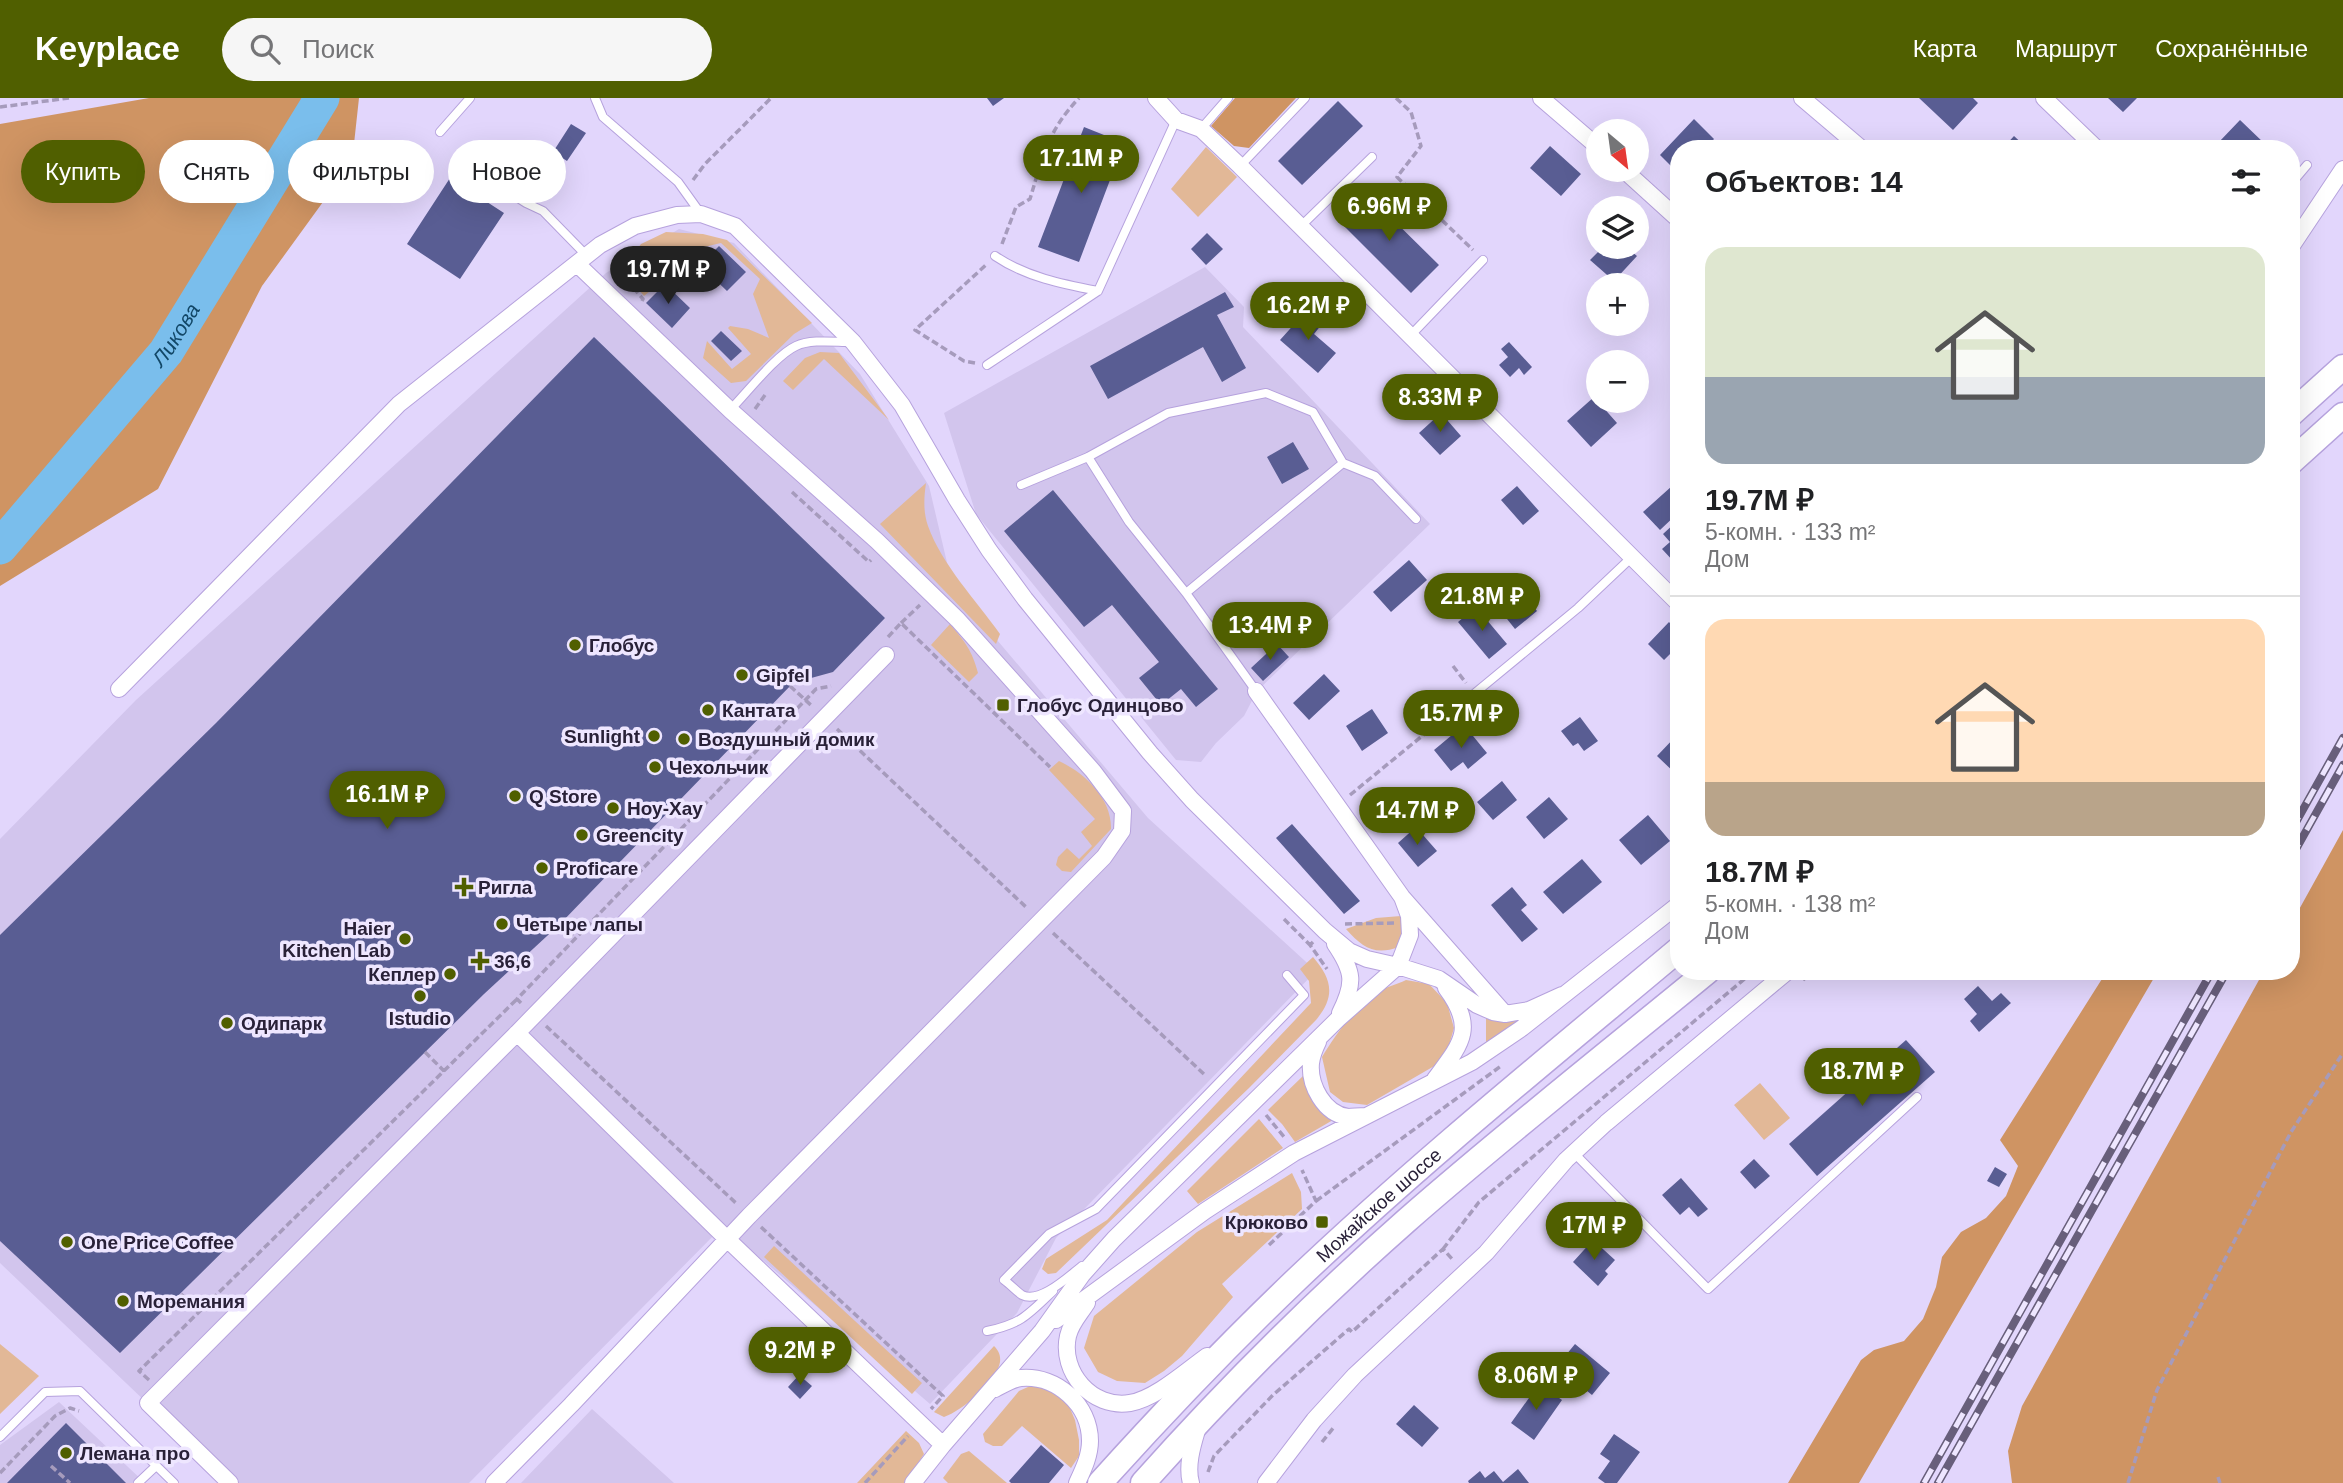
<!DOCTYPE html>
<html lang="ru">
<head>
<meta charset="utf-8">
<style>
  body { margin:0; font-family:Helvetica,sans-serif; background:#f6f6f6; color:#202124; height:100vh; display:flex; flex-direction:column; font-size:26px; white-space:nowrap }
  * { box-sizing:border-box; margin:0 }
  p { font-size:23px; color:#757577 }
  .icon { flex:none; width:38px; height:38px; fill:none; stroke:currentColor; stroke-width:2; stroke-linecap:round; stroke-linejoin:round }
  .map { position:relative; flex:1; overflow:hidden }
  .sheet { position:absolute; left:1670px; top:42px; width:630px; height:840px; display:flex; flex-direction:column; background:#fff; border-radius:28px; box-shadow:0 7px 28px #0002 }
  .sheet>* { flex:none }
  .top-card { position:absolute; left:21px; top:42px; width:665px; height:63px; display:flex; gap:14px }
  .needle { width:46px; rotate:151deg }
  .tools { position:absolute; left:1586px; top:21px; display:grid; gap:14px }
  .tools a { display:grid; place-items:center; width:63px; height:63px; border-radius:50%; background:#fff; box-shadow:0 7px 28px #0002; font-size:35px }
  .price { position:absolute; translate:-50% -60px; padding:0 16px; border-radius:24px; background:#505f00; color:#fff; font-size:23px; line-height:46px; filter:drop-shadow(0 2px 4px #0008) }
  .price::after { content:''; position:absolute; left:50%; top:42px; width:21px; height:16px; margin-left:-10px; background:inherit; clip-path:polygon(0 0,100% 0,50% 100%) }
  .price.selected { background:#222; color:#fff }
  ul { padding:0; list-style:none }
  li { display:grid; align-content:center; gap:14px; height:371px; padding:0 35px }
  li+li { border-top:2px solid #e0e0e0 }
  li span { display:grid; place-items:center; height:217px; border-radius:21px; color:#555 }
  li>.icon { margin-inline-start:auto }
  span .icon { width:126px; height:126px; fill:#fffc; stroke-width:1 }
  li b { font-size:30px }
  h2 { display:flex; justify-content:space-between; align-items:center; height:84px; padding:0 35px; font-size:30px }
  .chip { padding:0 24px; border-radius:32px; background:#fff; box-shadow:0 7px 28px #0002; font-size:24px; line-height:63px }
  .chip.selected { background:#505f00; color:#fff }
  header { display:flex; align-items:center; gap:42px; box-sizing:border-box; height:98px; padding:0 35px; background:#505f00; color:#fff }
  header strong { font-size:33px }
  nav { display:flex; gap:38px; margin-inline-start:auto; font-size:24px }
  .search { width:490px; height:63px; background:#f6f6f6; display:flex; align-items:center; gap:18px; box-sizing:border-box; padding:0 24px; border-radius:38px; color:#757577; font-size:26px }
  .map>svg:first-child { display:block }
</style>
</head>
<body>
<header>
<strong>Keyplace</strong>
<div class="search"><svg class="icon" aria-label="search" viewBox="0 0 24 24"><circle cx="10" cy="10" r="6"/><path d="M15 15l6 6"/></svg>Поиск</div>
<nav><a>Карта</a><a>Маршрут</a><a>Сохранённые</a></nav>
</header>
<div class="map">
<svg width="2343" height="1385" viewBox="0 0 2343 1385">
  <rect width="100%" height="100%" fill="#e2d6fc"/>
  <!-- built -->
  <path fill="#d2c5ed" d="M679 131 734 145 860 276 929 388 953 490 1148 720 1316 873 1056 1140 1017 1215 930 1306 723 1128 469 1385H231L0 1165V741L136 602 606 175Z
    M1205 169 1244 209 1243 229 1430 426 1257 593 1244 618 1216 645 1201 664 1176 662 976 416 944 315Z
    M59 1304 145 1385H0V1347Z
    M592 1311 674 1385H521Z"/>
  <!-- green -->
  <path fill="#e2b897" d="M1206 49 1237 79 1198 119 1171 91Z
    M666 134 703 136 727 142 812 225 794 236 746 283 731 285 703 260 707 243 732 271 751 256 728 230 730 228 748 231 769 240 753 196 760 181 721 145 704 149 644 198 630 181 629 162 641 146Z
    M820 254 839 255 889 322 824 261 793 292 783 283 805 260Z
    M926 385C924 399 923 414 928 428 942 467 976 502 1000 536L996 546 880 426Z
    M950 526C965 544 972 552 978 575L969 584 931 547Z
    M1059 663C1085 675 1112 701 1111 731L1071 774 1062 773 1056 767 1058 759 1067 750 1079 761 1092 748 1081 734 1095 721 1049 672Z
    M1401 818 1403 832 1399 849C1374 858 1362 849 1346 831L1376 820Z
    M1313 859C1332 881 1336 898 1316 922L1249 990 1056 1175 1048 1176 1042 1171 1046 1161 1107 1122 1311 905 1309 883 1300 871Z
    M1406 882 1429 886 1447 905 1454 930 1448 951 1436 967 1367 1007 1343 1004 1330 994 1322 959C1336 936 1357 906 1380 893 1388 888 1398 886 1406 882Z
    M1523 918 1519 928 1486 945V920Z
    M1304 977 1321 1009 1333 1022 1295 1044 1282 1026 1268 1012Z
    M1760 985 1790 1020 1764 1042 1734 1007Z
    M1259 1021 1283 1050 1198 1106 1187 1093Z
    M1292 1075 1301 1094 1302 1111 1222 1186 1233 1199 1182 1258 1164 1273 1145 1285 1117 1283 1098 1274 1084 1250 1094 1218 1197 1134Z
    M774 1148 922 1285 912 1296 764 1159Z
    M0 1246 39 1278 0 1316Z
    M994 1248C998 1252 1001 1257 1000 1264 997 1283 962 1313 944 1319L934 1314Z
    M1037 1285 1066 1301 1075 1322 1079 1342V1358L1071 1370 1022 1328 1002 1348H993L985 1344 983 1336 1019 1293Z
    M906 1333 919 1345 924 1356 905 1385H857Z
    M969 1353 1007 1385H948L943 1380 961 1356Z"/>
  <!-- forest -->
  <path fill="#cf9463" d="M149 0H359L352 64 262 188 158 391 0 488V26Z
    M1235 0H1296L1249 50 1234 48 1211 28Z
    M2343 732V1385H2012L2008 1353 2022 1308 2264 873H2291V826Z
    M2107 873H2158L1859 1385H1788L1861 1262 1874 1252 1904 1243 1923 1221 1936 1189 1942 1159 1961 1134 1986 1120 2006 1098 2018 1068 2000 1042Z"/>
  <g fill="none" stroke-linecap="round" stroke-linejoin="round">
    <!-- river -->
    <path stroke="#7abeec" stroke-width="35" id="s1" d="M0 449 166 254 322 0"/>
  </g>
  <!-- building -->
  <path fill="#595d93" d="M987 0H1004L993 8Z
    M1919 0H1973L1978 5 1953 32Z
    M2108 0H2137L2123 14Z
    M1338 3 1363 28 1302 87 1278 63Z
    M1694 21 1714 41 1705 51H1678V75L1660 57Z
    M2240 22 2265 46 2261 51H2226L2219 44Z
    M571 26 586 35 567 63 553 54Z
    M1084 29 1124 45 1079 164 1038 149Z
    M2014 38 2028 51H2002Z
    M1550 48 1581 76 1561 98 1530 70Z
    M450 80 504 115 460 181 407 146Z
    M1366 95 1439 167 1411 195 1339 123Z
    M1207 135 1223 151 1206 167 1191 151Z
    M719 148 746 174 727 193 700 167Z
    M1603 149H1626L1637 158 1614 183 1590 162Z
    M665 186 690 210 672 230 646 205Z
    M1225 194 1234 209 1217 217 1246 270 1222 284 1203 249 1108 301 1090 268Z
    M1307 212 1322 226 1314 236 1336 255 1318 275 1280 242Z
    M721 233 742 253 731 263 711 243Z
    M594 239 885 520 833 574 793 585 560 826 484 896 120 1255 0 1143V837L216 625Z
    M1509 244 1532 269 1524 277 1519 270 1510 279 1499 267 1508 259 1501 251Z
    M1594 299 1617 325 1591 349 1567 323Z
    M1441 315 1461 338 1440 357 1419 335Z
    M1293 344 1309 371 1282 386 1267 359Z
    M1517 388 1539 413 1523 427 1501 402Z
    M1672 388 1678 395V415L1660 432 1643 414Z
    M1053 392 1218 591 1196 609 1181 591 1161 607 1139 580 1159 564 1112 507 1084 529 1004 433Z
    M1676 424 1678 427V462L1675 465 1662 451 1670 444 1663 436Z
    M1409 462 1427 482 1391 514 1373 494Z
    M1509 479 1537 513 1515 531 1488 497Z
    M1476 509 1507 546 1489 561 1458 524Z
    M1669 524 1678 534V558L1673 553 1664 562 1648 546Z
    M1277 546 1289 559 1263 583 1251 570Z
    M1324 576 1340 593 1309 622 1293 605Z
    M1372 611 1388 635 1362 653 1346 628Z
    M1580 619 1598 643 1584 653 1578 645 1573 648 1561 633Z
    M1464 627 1487 655 1468 671 1463 664 1451 673 1434 652Z
    M1676 638 1678 640V678L1657 658Z
    M1502 683 1517 702 1493 722 1477 704Z
    M1549 699 1568 721 1544 741 1526 719Z
    M1648 717 1670 743 1641 767 1619 742Z
    M1292 726 1360 803 1344 816 1276 740Z
    M1416 729 1437 753 1418 769 1398 745Z
    M1582 761 1602 784 1563 816 1543 794Z
    M1512 789 1527 807 1521 812 1538 831 1522 844 1491 807Z
    M1978 888 1992 903 2001 895 2011 905 1979 934 1970 923 1977 916 1964 901Z
    M1906 942 1935 974 1817 1078 1789 1046Z
    M1754 1061 1770 1078 1755 1091 1740 1074Z
    M1995 1069 2007 1076 1999 1089 1987 1083Z
    M1681 1080 1708 1111 1698 1119 1689 1109 1680 1117 1662 1097Z
    M1593 1142 1615 1162 1605 1173 1608 1176 1598 1188 1573 1164Z
    M1575 1246 1610 1275 1592 1297 1557 1268Z
    M799 1277 812 1288 800 1301 788 1289Z
    M1539 1286 1562 1302 1534 1342 1511 1325Z
    M1414 1307 1439 1330 1422 1349 1396 1326Z
    M66 1325 126 1385H7Z
    M1614 1336 1640 1354 1617 1385H1605L1598 1380 1610 1363 1600 1356Z
    M1041 1347 1064 1367 1049 1385H1011L1009 1383Z
    M1518 1371 1529 1385H1469L1468 1383 1480 1373 1485 1380 1494 1373 1503 1384Z"/>
  <g fill="none" stroke-linecap="round" stroke-linejoin="round">
    <defs>
      <path id="service" d="M595 0 603 19 678 84 701 116
        M1201 31 1228 0
        M440 34 470 0
        M465 66 526 105 543 113 587 158
        M1240 68 1305 0
        M2291 86 2307 67
        M1301 128 1372 59
        M995 158C1026 179 1062 186 1098 193
        M1411 237 1483 162
        M987 267 1098 193 1176 22
        M730 312C746 296 776 257 796 248 811 241 834 244 850 244
        M1088 359 1129 424 1186 495 1256 593
        M1021 387 1088 359 1168 315 1266 295 1313 314 1343 365 1375 378 1416 421
        M1186 495 1343 365
        M1475 595 1578 510 1632 459
        M1574 1055 1708 1191 1917 999
        M1082 1168C1069 1178 1040 1206 1022 1197 1016 1193 1010 1186 1004 1182L1049 1136 1096 1111 1304 897 1287 877
        M987 1233C1021 1226 1028 1217 1053 1193
        M0 1339 45 1294 80 1293 174 1385
        M138 1385 156 1368"/>
      <path id="minor" d="M1156 0 1176 22 1201 31 1240 68 1678 505
        M1541 0 1598 49
        M1802 0 1862 51
        M2044 0 2097 51
        M1624 72 1678 121
        M2291 149 2343 71
        M886 557 517 935 727 1141 943 1347
        M119 591 399 306 600 147 635 128 677 117 701 116 735 128 853 244 902 307 957 402 989 452 1025 501 1150 655 1192 702 1325 833 1349 853 1367 861 1398 868 1439 881 1477 907 1493 914 1505 916 1529 912 1562 897
        M1256 593 1402 799 1505 916
        M1335 846C1354 874 1355 885 1340 915
        M1318 944C1315 950 1312 958 1311 965 1309 987 1324 1016 1348 1019 1353 1019 1359 1018 1365 1018
        M1435 981C1462 945 1476 930 1446 890
        M1087 1205C1080 1216 1071 1225 1068 1238 1060 1274 1092 1311 1130 1305 1155 1301 1186 1273 1207 1258
        M1056 1222 1205 1113 1294 1055 1472 964 1522 930 1678 807
        M995 1291C1003 1287 1012 1281 1021 1280 1057 1277 1090 1307 1090 1343 1090 1358 1083 1372 1077 1385
        M230 1385 148 1305 517 935
        M494 1385 571 1307 749 1118 1104 759 1122 733 1123 713 1093 673 958 522 877 443 730 312 577 166
        M913 1385 943 1347 1042 1233 1082 1177 1114 1141 1338 921 1398 868 1410 837 1409 818 1402 799
        M1191 1385C1186 1367 1193 1346 1198 1329
        M1266 1385 1314 1322 1355 1277 1486 1155 1566 1062 1606 1025 1788 873"/>
      <g id="primary">
        <path d="M2291 316 2343 269"/>
        <path d="M2291 364 2343 317"/>
        <path id="s2" d="M1100 1385C1163 1315 1228 1247 1296 1182 1418 1066 1549 960 1678 852"/>
        <path d="M1143 1385C1225 1293 1313 1205 1406 1123 1504 1037 1607 956 1708 873"/>
      </g>
    </defs>
    <!-- service casing -->
    <use href="#service" stroke="#b6a2dd" stroke-width="10"/>
    <!-- minor casing -->
    <use href="#minor" stroke="#b6a2dd" stroke-width="18"/>
    <!-- primary casing -->
    <use href="#primary" stroke="#b6a2dd" stroke-width="27"/>
    <!-- path -->
    <path stroke="#a69bbc" stroke-width="3.5" stroke-dasharray="7 3.5" stroke-linecap="butt" d="M1396 0 1411 14 1421 48 1397 79 1473 152
      M0 9 69 0
      M693 82 705 66 771 0
      M1002 146 1016 109 1030 101C1043 58 1047 34 1079 0
      M630 152 623 170 629 185 643 201 642 203
      M975 265 964 263 915 232 987 166
      M755 311 765 297
      M792 394 869 464 871 462
      M901 525 920 507
      M888 539 901 525 1050 669
      M1453 568 1466 585
      M790 588 813 609
      M837 631 1027 810
      M1350 697 1466 602
      M1284 821 1310 847
      M560 826 575 840
      M1345 826 1394 825
      M1053 835 1206 978
      M1313 844 1310 847 1327 871
      M1803 882 1814 873
      M521 905 517 901 816 591 831 588
      M546 928 738 1107
      M425 954 444 973
      M1266 1017 1285 1040
      M1316 1103 1501 968
      M761 1129 943 1298 931 1311
      M1269 1147 1316 1103 1302 1072
      M1443 1151 1479 1104 1754 873
      M181 1196 199 1214
      M149 1282 139 1273 517 901
      M1322 1344 1334 1329
      M51 1368 70 1385
      M1208 1374 1214 1358 1273 1297 1349 1231 1352 1234 1443 1151 1454 1163
      M0 1375 55 1318 70 1310 79 1313
      M2218 1379 2220 1385
      M865 1385 908 1338
      M2128 1385 2157 1292 2291 1034 2343 955"/>
    <!-- service -->
    <use href="#service" stroke="#fff" stroke-width="8"/>
    <!-- minor -->
    <use href="#minor" stroke="#fff" stroke-width="16"/>
    <!-- primary -->
    <use href="#primary" stroke="#fff" stroke-width="24"/>
    <defs>
      <path id="rail" d="M2291 733 2343 640
        M2291 760 2343 667
        M1924 1385 2212 873
        M1938 1385 2227 873"/>
    </defs>
    <!-- rail casing -->
    <use href="#rail" stroke="#685f7b" stroke-width="8"/>
    <!-- rail -->
    <use href="#rail" stroke="#eee6ff" stroke-width="5" stroke-dasharray="16" stroke-linecap="butt"/>
  </g>
  <!-- markers -->
  <g fill="#505f00" stroke="#eee6ff" stroke-width="2.5">
    <circle cx="575" cy="547" r="7"/>
    <circle cx="742" cy="577" r="7"/>
    <rect x="996" y="600" width="14" height="14" rx="3.5"/>
    <circle cx="708" cy="612" r="7"/>
    <circle cx="654" cy="638" r="7"/>
    <circle cx="684" cy="641" r="7"/>
    <circle cx="655" cy="669" r="7"/>
    <circle cx="515" cy="698" r="7"/>
    <circle cx="613" cy="710" r="7"/>
    <circle cx="582" cy="737" r="7"/>
    <circle cx="542" cy="770" r="7"/>
    <path d="M460.5 778.5h7v7h7v7h-7v7h-7v-7h-7v-7h7z"/>
    <circle cx="502" cy="826" r="7"/>
    <circle cx="405" cy="841" r="7"/>
    <path d="M476.5 852.5h7v7h7v7h-7v7h-7v-7h-7v-7h7z"/>
    <circle cx="450" cy="876" r="7"/>
    <circle cx="420" cy="898" r="7"/>
    <circle cx="227" cy="925" r="7"/>
    <rect x="1315" y="1117" width="14" height="14" rx="3.5"/>
    <circle cx="67" cy="1144" r="7"/>
    <circle cx="123" cy="1203" r="7"/>
    <circle cx="66" cy="1355" r="7"/>
  </g>
  <g text-anchor="middle" stroke-width="7" stroke-linejoin="round" paint-order="stroke">
    <!-- poi labels -->
    <g font-size="19" font-weight="bold" fill="#292138" stroke="#eee6ff" text-anchor="start">
      <text x="589" y="554">Глобус</text>
      <text x="756" y="584">Gipfel</text>
      <text x="1017" y="614">Глобус Одинцово</text>
      <text x="722" y="619">Кантата</text>
      <text x="640" y="645" text-anchor="end">Sunlight</text>
      <text x="698" y="648">Воздушный домик</text>
      <text x="669" y="676">Чехольчик</text>
      <text x="529" y="705">Q Store</text>
      <text x="627" y="717">Ноу-Хау</text>
      <text x="596" y="744">Greencity</text>
      <text x="556" y="777">Proficare</text>
      <text x="478" y="796">Ригла</text>
      <text x="516" y="833">Четыре лапы</text>
      <text x="391" y="837" text-anchor="end">Haier<tspan x="391" dy="22">Kitchen Lab</tspan></text>
      <text x="494" y="870">36,6</text>
      <text x="436" y="883" text-anchor="end">Кеплер</text>
      <text x="420" y="927" text-anchor="middle">Istudio</text>
      <text x="241" y="932">Одипарк</text>
      <text x="1308" y="1131" text-anchor="end">Крюково</text>
      <text x="81" y="1151">One Price Coffee</text>
      <text x="137" y="1210">Моремания</text>
      <text x="80" y="1362">Лемана про</text>
    </g>
    <!-- street labels -->
    <g font-size="19" fill="#292138" stroke="#eee6ff">
      <text dy="7" stroke="none"><textPath href="#s2" startOffset="394">Можайское шоссе</textPath></text>
    </g>
    <!-- water labels -->
    <g font-size="21" font-style="italic" fill="#124767" stroke="#eee6ff">
      <text dy="7" stroke="none"><textPath href="#s1" startOffset="276">Ликова</textPath></text>
    </g>
  </g>
</svg>
<div class="tools">
<a><svg class="needle" viewBox="-14 -14 28 28"><path d="M0-13l5 13h-10z" fill="#e53935"/><path d="M0 13l5-13h-10z" fill="#757577"/></svg></a>
<a><svg class="icon" aria-label="layers" viewBox="0 0 24 24"><path d="M12 4l9 5-9 5-9-5zM3 14l9 5 9-5"/></svg></a>
<a>+</a>
<a>−</a>
</div>
<b class="price" style="left:1081px;top:97px">17.1M ₽</b>
<b class="price" style="left:1389px;top:145px">6.96M ₽</b>
<b class="price selected" style="left:668px;top:208px">19.7M ₽</b>
<b class="price" style="left:1308px;top:244px">16.2M ₽</b>
<b class="price" style="left:1440px;top:336px">8.33M ₽</b>
<b class="price" style="left:1482px;top:535px">21.8M ₽</b>
<b class="price" style="left:1270px;top:564px">13.4M ₽</b>
<b class="price" style="left:1461px;top:652px">15.7M ₽</b>
<b class="price" style="left:387px;top:733px">16.1M ₽</b>
<b class="price" style="left:1417px;top:749px">14.7M ₽</b>
<b class="price" style="left:1862px;top:1010px">18.7M ₽</b>
<b class="price" style="left:1594px;top:1164px">17M ₽</b>
<b class="price" style="left:800px;top:1289px">9.2M ₽</b>
<b class="price" style="left:1536px;top:1314px">8.06M ₽</b>
<div class="top-card">
<a class="chip selected">Купить</a>
<a class="chip">Снять</a>
<a class="chip">Фильтры</a>
<a class="chip">Новое</a>
</div>
<section class="sheet">
<h2>Объектов: 14<svg class="icon" aria-label="filters" viewBox="0 0 24 24"><path d="M4 7h16M4 17h16"/><circle cx="9" cy="7" r="2"/><circle cx="15" cy="17" r="2"/></svg></h2>
<ul>
<li><span style="background:linear-gradient(#dfe7d0 60%,#9aa5b1 0)"><svg class="icon" aria-label="home" viewBox="0 0 24 24"><path d="M3 11l9-7 9 7M6 9v11h12V9"/></svg></span><div><b>19.7M ₽</b><p>5-комн. · 133 m²</p><p>Дом</p></div></li>
<li><span style="background:linear-gradient(#ffd9b3 75%,#b9a48a 0)"><svg class="icon" aria-label="home" viewBox="0 0 24 24"><path d="M3 11l9-7 9 7M6 9v11h12V9"/></svg></span><div><b>18.7M ₽</b><p>5-комн. · 138 m²</p><p>Дом</p></div></li>
</ul>
</section>
</div>
</body>
</html>
